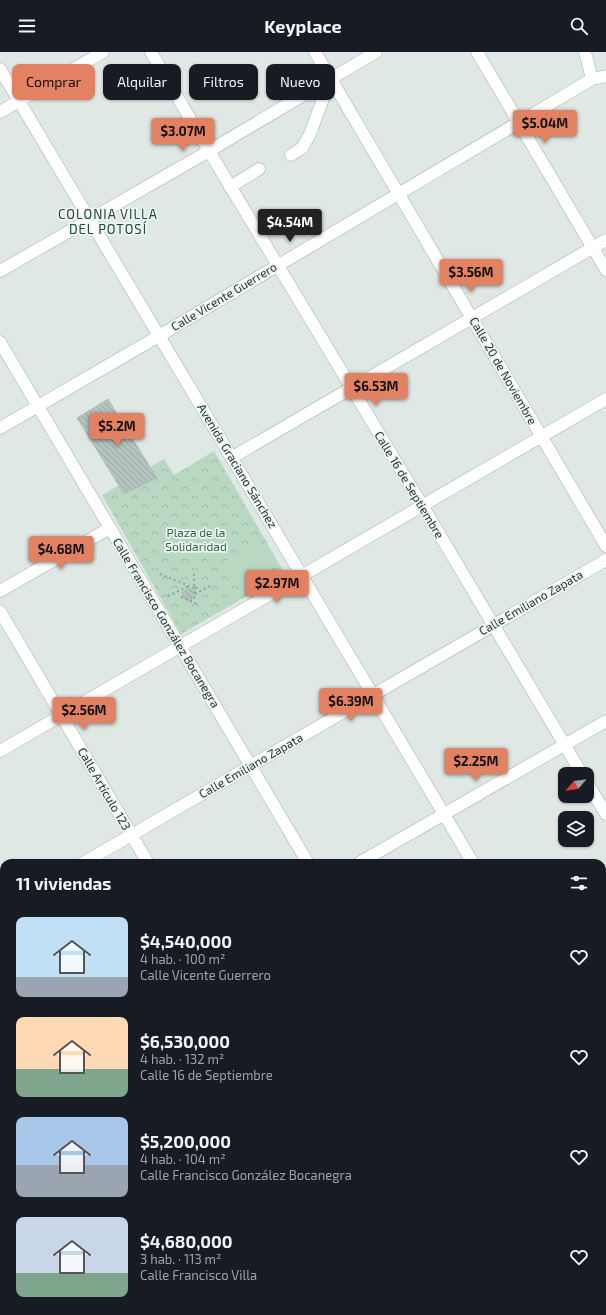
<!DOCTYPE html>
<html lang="es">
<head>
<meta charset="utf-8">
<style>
  body { margin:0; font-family:"Exo 2",sans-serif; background:#242831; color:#f1f3f6; height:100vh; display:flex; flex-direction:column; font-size:15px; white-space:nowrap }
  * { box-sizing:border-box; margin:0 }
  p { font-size:13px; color:#9ea1a6 }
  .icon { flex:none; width:22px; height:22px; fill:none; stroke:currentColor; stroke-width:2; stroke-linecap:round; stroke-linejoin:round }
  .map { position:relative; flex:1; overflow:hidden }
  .sheet { position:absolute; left:0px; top:807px; width:606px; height:456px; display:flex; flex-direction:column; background:#171b24; border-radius:12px 12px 0 0; box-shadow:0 1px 3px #0004 }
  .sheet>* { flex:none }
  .top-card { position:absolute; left:12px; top:12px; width:400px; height:36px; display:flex; gap:8px }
  .needle { width:26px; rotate:242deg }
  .tools { position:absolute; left:558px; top:715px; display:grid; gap:8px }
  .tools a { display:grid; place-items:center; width:36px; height:36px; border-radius:8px; background:#171b24; box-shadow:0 1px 3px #0004; font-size:20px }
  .price { position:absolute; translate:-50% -34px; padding:0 9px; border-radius:4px; background:#e38262; color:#111; font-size:13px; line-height:26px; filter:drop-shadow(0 1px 2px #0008) }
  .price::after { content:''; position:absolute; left:50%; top:24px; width:12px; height:9px; margin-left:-6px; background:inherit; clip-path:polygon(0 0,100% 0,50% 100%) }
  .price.on { background:#222; color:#fff }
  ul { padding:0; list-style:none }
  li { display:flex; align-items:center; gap:12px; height:100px; padding:0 16px }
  li span { display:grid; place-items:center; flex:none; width:112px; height:80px; border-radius:8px; color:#555 }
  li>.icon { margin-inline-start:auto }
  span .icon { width:48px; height:48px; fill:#fffc; stroke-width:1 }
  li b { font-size:17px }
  h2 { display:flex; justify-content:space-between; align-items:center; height:48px; padding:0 16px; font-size:17px }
  .chip { padding:0 14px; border-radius:8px; background:#171b24; box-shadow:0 1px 3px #0004; font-size:14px; line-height:36px }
  .chip.on { background:#e38262; color:#111 }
  header { display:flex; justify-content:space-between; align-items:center; height:52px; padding:0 16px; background:#171b24; font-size:18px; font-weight:700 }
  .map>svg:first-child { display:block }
</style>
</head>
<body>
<header><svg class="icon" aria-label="menu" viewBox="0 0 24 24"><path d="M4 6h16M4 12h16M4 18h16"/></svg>Keyplace<svg class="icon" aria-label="search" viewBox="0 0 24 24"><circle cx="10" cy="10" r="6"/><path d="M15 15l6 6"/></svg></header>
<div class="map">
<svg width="606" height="1263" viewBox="0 0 606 1263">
  <defs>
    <pattern id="park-crowns" width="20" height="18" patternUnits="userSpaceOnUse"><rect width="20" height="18" fill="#b9d8c2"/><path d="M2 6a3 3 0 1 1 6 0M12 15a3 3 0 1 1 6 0" fill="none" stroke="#9fbaa7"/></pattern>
    <pattern id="building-back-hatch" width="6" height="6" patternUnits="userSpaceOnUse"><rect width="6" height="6" fill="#b4c3bd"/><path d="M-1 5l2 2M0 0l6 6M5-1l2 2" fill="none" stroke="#9aa8a3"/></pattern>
  </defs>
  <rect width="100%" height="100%" fill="#dfe8e4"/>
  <!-- park -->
  <path fill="url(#park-crowns)" d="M214 399 285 522 181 582 102 443 164 407 174 423Z"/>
  <!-- pitch -->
  <path fill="#b9d8c2" d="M266 493 275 515 236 530 227 508Z"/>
  <!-- building -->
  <path fill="url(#building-back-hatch)" stroke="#b2c1bb" d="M108 347 157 426 124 442 77 366Z
    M189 536 195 538 193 546 188 549 183 546 182 540Z"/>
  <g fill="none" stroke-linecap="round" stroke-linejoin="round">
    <defs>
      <path id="minor" d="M151 0 209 99 422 453 582 722
        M315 0 606 494
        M477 0 606 218
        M585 0 592 27
        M0 17 473 811
        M0 60 103 0
        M291 103 302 96 310 82 324 44V31
        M230 135 259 117
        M0 219 209 99 376 0
        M0 290 308 811
        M0 376 159 284 592 27 606 24
        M231 406 606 188
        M0 539 110 476
        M0 559 148 811
        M0 699 606 347
        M587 731 606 762
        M83 811 606 508
        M359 811 606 669
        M602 834 606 832
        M0 839 4 846
        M0 860 4 858
        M602 993 606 990
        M602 1004 606 1011
        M0 1017 4 1015
        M602 1036 606 1042
        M0 1111 4 1118
        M0 1185 4 1183
        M602 1227 606 1234
        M87 1259 89 1263
        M247 1259 250 1263
        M411 1259 413 1263
        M517 1259 520 1263
        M134 1263 141 1259"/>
    </defs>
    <!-- minor casing -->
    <use href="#minor" stroke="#a3afab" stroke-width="13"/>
    <!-- path -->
    <path stroke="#82a99d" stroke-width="2" stroke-dasharray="2 3" stroke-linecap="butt" d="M160 522 194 536
      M195 542 212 533
      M168 544 189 534
      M181 545 199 553
      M190 549 194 547 196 536H194V521"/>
    <!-- minor -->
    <use href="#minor" stroke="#fff" stroke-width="12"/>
  </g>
  <g text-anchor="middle" stroke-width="3.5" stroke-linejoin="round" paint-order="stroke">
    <!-- street labels -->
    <g font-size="12" fill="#223631" stroke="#eef5f2">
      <text transform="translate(224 245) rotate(-31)" y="4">Calle Vicente Guerrero</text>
      <text transform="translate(503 319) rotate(60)" y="4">Calle 20 de Noviembre</text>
      <text transform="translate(237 414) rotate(59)" y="4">Avenida Graciano Sánchez</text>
      <text transform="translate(409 433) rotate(59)" y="4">Calle 16 de Septiembre</text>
      <text transform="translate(531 551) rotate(-30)" y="4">Calle Emiliano Zapata</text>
      <text transform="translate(166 571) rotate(59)" y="4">Calle Francisco González Bocanegra</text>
      <text transform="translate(251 714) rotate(-30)" y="4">Calle Emiliano Zapata</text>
      <text transform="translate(104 737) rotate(60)" y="4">Calle Artículo 123</text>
    </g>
    <!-- park labels -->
    <g font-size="12" fill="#306946" stroke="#eef5f2">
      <text x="196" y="485">Plaza de la<tspan x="196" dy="14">Solidaridad</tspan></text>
    </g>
    <!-- neighbourhood labels -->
    <g font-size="13" letter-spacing="1" fill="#20463d" stroke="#eef5f2">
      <text x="108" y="167">COLONIA VILLA<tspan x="108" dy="15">DEL POTOSÍ</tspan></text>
    </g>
  </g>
</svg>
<div class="tools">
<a><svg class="needle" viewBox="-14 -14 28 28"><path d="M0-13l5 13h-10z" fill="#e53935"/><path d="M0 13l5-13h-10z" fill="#9ea1a6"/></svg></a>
<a><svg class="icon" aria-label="layers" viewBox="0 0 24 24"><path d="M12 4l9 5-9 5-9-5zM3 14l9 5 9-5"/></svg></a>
</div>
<b class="price" style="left:545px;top:92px">$5.04M</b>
<b class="price" style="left:183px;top:100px">$3.07M</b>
<b class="price on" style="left:290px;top:191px">$4.54M</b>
<b class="price" style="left:471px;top:241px">$3.56M</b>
<b class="price" style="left:376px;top:355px">$6.53M</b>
<b class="price" style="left:117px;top:395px">$5.2M</b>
<b class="price" style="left:61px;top:518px">$4.68M</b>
<b class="price" style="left:277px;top:552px">$2.97M</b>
<b class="price" style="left:351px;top:670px">$6.39M</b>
<b class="price" style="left:84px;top:679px">$2.56M</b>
<b class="price" style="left:476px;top:730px">$2.25M</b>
<div class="top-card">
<a class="chip on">Comprar</a>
<a class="chip">Alquilar</a>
<a class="chip">Filtros</a>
<a class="chip">Nuevo</a>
</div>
<section class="sheet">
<h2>11 viviendas<svg class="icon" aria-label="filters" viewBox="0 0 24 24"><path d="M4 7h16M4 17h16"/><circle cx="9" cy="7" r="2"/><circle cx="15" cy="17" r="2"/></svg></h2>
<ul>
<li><span style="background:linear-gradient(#bfe0f5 75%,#9aa5b1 0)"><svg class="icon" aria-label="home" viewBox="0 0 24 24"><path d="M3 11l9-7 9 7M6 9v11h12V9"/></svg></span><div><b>$4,540,000</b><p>4 hab. · 100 m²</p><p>Calle Vicente Guerrero</p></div><svg class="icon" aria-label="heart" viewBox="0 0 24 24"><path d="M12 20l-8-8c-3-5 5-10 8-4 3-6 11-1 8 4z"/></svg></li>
<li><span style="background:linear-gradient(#ffd9b3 65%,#7fa58c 0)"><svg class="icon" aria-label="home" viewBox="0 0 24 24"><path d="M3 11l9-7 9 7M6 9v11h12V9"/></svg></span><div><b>$6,530,000</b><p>4 hab. · 132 m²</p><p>Calle 16 de Septiembre</p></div><svg class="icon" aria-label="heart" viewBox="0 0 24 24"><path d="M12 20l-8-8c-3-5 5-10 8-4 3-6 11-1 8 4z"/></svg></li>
<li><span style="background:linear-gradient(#a9c7e8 60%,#9aa5b1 0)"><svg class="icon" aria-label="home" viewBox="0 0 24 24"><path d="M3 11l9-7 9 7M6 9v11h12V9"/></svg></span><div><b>$5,200,000</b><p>4 hab. · 104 m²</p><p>Calle Francisco González Bocanegra</p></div><svg class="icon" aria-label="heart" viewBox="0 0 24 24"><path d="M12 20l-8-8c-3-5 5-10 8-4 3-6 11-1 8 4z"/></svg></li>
<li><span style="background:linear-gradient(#c9d6e8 70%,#7fa58c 0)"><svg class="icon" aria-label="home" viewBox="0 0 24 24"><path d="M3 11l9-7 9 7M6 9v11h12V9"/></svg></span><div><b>$4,680,000</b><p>3 hab. · 113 m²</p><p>Calle Francisco Villa</p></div><svg class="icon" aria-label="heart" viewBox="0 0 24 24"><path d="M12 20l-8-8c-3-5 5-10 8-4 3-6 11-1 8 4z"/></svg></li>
</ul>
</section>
</div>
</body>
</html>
